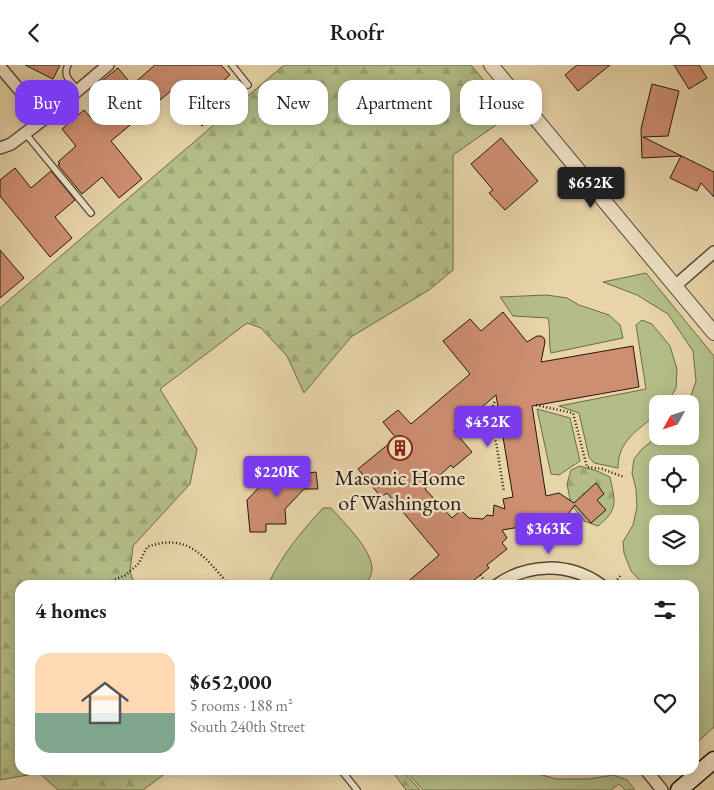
<!DOCTYPE html>
<html lang="en">
<head>
<meta charset="utf-8">
<style>
  body { margin:0; font-family:"EB Garamond",serif; background:#f2f2f2; color:#202124; height:100vh; display:flex; flex-direction:column; font-size:19px; white-space:nowrap }
  * { box-sizing:border-box; margin:0 }
  p { font-size:16px; color:#757577 }
  .icon { flex:none; width:28px; height:28px; fill:none; stroke:currentColor; stroke-width:2; stroke-linecap:round; stroke-linejoin:round }
  .map { position:relative; flex:1; overflow:hidden }
  .sheet { position:absolute; left:15px; top:515px; width:684px; height:195px; display:flex; flex-direction:column; background:#fff; border-radius:15px; box-shadow:0 2px 12px #0003 }
  .sheet>* { flex:none }
  .hud { position:absolute; left:15px; top:15px; width:685px; height:45px; display:flex; gap:10px }
  .needle { width:32px; rotate:230deg }
  .tools { position:absolute; left:649px; top:330px; display:grid; gap:10px }
  .tools a { display:grid; place-items:center; width:50px; height:50px; border-radius:10px; background:#fff; box-shadow:0 2px 12px #0003; font-size:25px }
  .price { position:absolute; translate:-50% -42px; padding:0 11px; border-radius:5px; background:#7c3aed; color:#fff; font-size:16px; line-height:32px; filter:drop-shadow(0 1px 2px #0008) }
  .price::after { content:''; position:absolute; left:50%; top:30px; width:15px; height:11px; margin-left:-8px; background:inherit; clip-path:polygon(0 0,100% 0,50% 100%) }
  .price.on { background:#222; color:#fff }
  ul { padding:0; list-style:none }
  li { display:flex; align-items:center; gap:15px; height:125px; padding:0 20px }
  li+li { border-top:1px solid #e0e0e0 }
  li span { display:grid; place-items:center; flex:none; width:140px; height:100px; border-radius:15px; color:#555 }
  li>.icon { margin-inline-start:auto }
  span .icon { width:60px; height:60px; fill:#fffc; stroke-width:1 }
  li b { font-size:21px }
  h2 { display:flex; justify-content:space-between; align-items:center; height:60px; padding:0 20px; font-size:21px }
  .chip { padding:0 18px; border-radius:15px; background:#fff; box-shadow:0 2px 12px #0003; font-size:18px; line-height:45px }
  .chip.on { background:#7c3aed; color:#fff }
  header { display:flex; justify-content:space-between; align-items:center; height:65px; padding:0 20px; background:#fff; font-size:22px; font-weight:600 }
  .map>svg:first-child { display:block }
</style>
</head>
<body>
<header><svg class="icon" aria-label="back" viewBox="0 0 24 24"><path d="M15 5l-7 7 7 7"/></svg>Roofr<svg class="icon" aria-label="person" viewBox="0 0 24 24"><circle cx="12" cy="8" r="4"/><path d="M4 21q1-7 8-7t8 7"/></svg></header>
<div class="map">
<svg width="714" height="725" viewBox="0 0 714 725">
  <defs>
    <pattern id="forest-firs" width="22" height="20" patternUnits="userSpaceOnUse" patternTransform="scale(1.25)"><rect width="22" height="20" fill="#b4bd89"/><path d="M5 1l3.5 6h-7zM16 11l3.5 6h-7z" fill="#9ba275"/></pattern>
  </defs>
  <rect width="100%" height="100%" fill="#e7d4a9"/>
  <filter id="stains"><feTurbulence type="fractalNoise" baseFrequency=".004" numOctaves="4"/><feColorMatrix values="0 0 0 0 .2 0 0 0 0 .09 0 0 0 0 .02 0 0 0 .5 -.17"/></filter>
  <radialGradient id="worn" r=".72"><stop offset=".6" stop-color="#630" stop-opacity="0"/><stop offset="1" stop-color="#630" stop-opacity=".3"/></radialGradient>
  <!-- grass -->
  <path fill="#b4bd89" stroke="#6c6a4c" fill-rule="evenodd" d="M646 208 714 291V662L694 680V520H644L631 506 624 488 623 477 633 460 637 442 636 424 632 408 634 394 642 384 658 371H690V339H688L696 316 693 286 668 249 637 230 603 217ZM658 399H690V431H658ZM658 459H690V491H658Z
    M547 230 567 233 579 240 609 250 620 260 623 273 551 288C548 276 551 265 548 253L513 251 500 232Z
    M642 255 652 259 670 281 677 304 676 323 668 338 658 339 657 348C639 366 618 374 618 403L594 398 589 392 579 348 559 341 646 324 636 260Z
    M537 344 570 353 580 396 559 410 551 409Z
    M323 443H331C344 458 373 485 372 505 372 510 368 515 366 520H268C281 491 301 467 323 443Z
    M405 705H525L556 714H589L614 710 627 715 635 725H625L619 719 611 725H423Z"/>
  <!-- forest -->
  <path fill="url(#forest-firs)" stroke="#6c6a4c" d="M284 0H471L512 49 453 90V205L429 225 351 272 304 328 287 291 261 263 247 258 160 324 197 384 190 419 133 481 130 507 135 520H20V705H170L143 725H58L39 708 0 715V243Z
    M580 401 597 406 610 412C615 437 619 444 598 461L584 456 571 439 567 419 571 405Z
    M391 705H402L420 725H406Z"/>
  <!-- building -->
  <path fill="#cd8e72" stroke="#241610" fill-rule="evenodd" d="M25 0H60L53 14Z
    M155 0H221L230 10 212 26 225 42 202 61 172 25 111 76 142 114 119 133 102 112 82 129 58 100 60 99 58 97 76 81 62 64 84 45 92 54 112 36 98 19 118 3 132 20Z
    M577 0H610L578 26 565 10Z
    M674 0H699L707 13 689 24Z
    M652 19 679 26 668 71 643 72 714 107V132L701 118 697 126 670 113 681 91 642 93 641 64Z
    M501 73 538 116 505 145 489 128 493 125 471 99Z
    M15 103 31 123 51 106 75 135 55 152 72 173 50 192 0 131V115Z
    M0 185 24 213 0 233Z
    M503 247 527 277 537 271H541L544 273 545 277 541 297 633 281 639 322 532 341 546 431 559 428 574 438 596 418 604 429 597 435 606 445 591 458 575 440 568 449 562 450V455L502 465 507 473 502 478 507 484 487 500 489 503 468 520H404L439 490 387 428 381 432 358 404 396 373 383 357 398 345 411 359 470 309 443 276 470 254 481 266ZM496 330 513 432 503 434 505 444 494 440 493 451 487 450 483 454 469 453 461 445 452 453 425 424 451 400 453 403 472 387 454 366Z
    M281 399 291 410 316 407 318 424H304L285 444 286 459H266V467H250L247 435Z"/>
  <g fill="none" stroke-linecap="round" stroke-linejoin="round">
    <defs>
      <path id="service" d="M68 0C62 11 71 17 78 25
        M232 0 248 20
        M25 68 91 148
        M341 705 357 725"/>
      <path id="minor" d="M0 2 44 54
        M0 83 11 79 44 54 108 0
        M675 221 714 187
        M497 520C528 498 569 497 601 520
        M646 705 662 725"/>
      <path id="tertiary" d="M491 0 714 268"/>
      <path id="secondary" d="M679 725 714 695"/>
    </defs>
    <!-- service casing -->
    <use href="#service" stroke="#554636" stroke-width="8"/>
    <!-- minor casing -->
    <use href="#minor" stroke="#554636" stroke-width="14"/>
    <!-- tertiary casing -->
    <use href="#tertiary" stroke="#554636" stroke-width="16"/>
    <!-- secondary casing -->
    <use href="#secondary" stroke="#241610" stroke-width="19"/>
    <!-- path -->
    <path stroke="#241610" stroke-width="2.5" stroke-dasharray="1 2.5" stroke-linecap="butt" d="M536 340 573 348 587 402 602 404 624 412
      M484 363 491 367 496 377 504 427
      M461 371C469 363 473 362 484 363L495 336
      M480 510 486 517
      M102 520 126 510 139 498 147 482C188 467 205 492 229 520
      M613 520 620 511
      M607 707 608 705"/>
    <!-- service -->
    <use href="#service" stroke="#efe3c7" stroke-width="5.5"/>
    <!-- minor -->
    <use href="#minor" stroke="#efe3c7" stroke-width="11"/>
    <!-- tertiary -->
    <use href="#tertiary" stroke="#efe3c7" stroke-width="14"/>
    <!-- secondary -->
    <use href="#secondary" stroke="#efe3c7" stroke-width="16"/>
  </g>
  <!-- icons -->
  <defs>
    <symbol id="building-ring" viewBox="-11 -11 22 22"><circle r="9.5" fill="#efe3c7" stroke="#8f2418" stroke-width="1.5"/><path d="M-4-6H4V6H1V3H-1V6H-4ZM-2.5-4.3h1.7v1.8h-1.7ZM.8-4.3h1.7v1.8H.8ZM-2.5-1h1.7V.8h-1.7ZM.8-1h1.7V.8H.8Z" fill="#8f2418"/></symbol>
  </defs>
  <g fill-rule="evenodd">
    <use href="#building-ring" x="386" y="369" width="28" height="28"/>
  </g>
  <g text-anchor="middle" stroke-width="5" stroke-linejoin="round" paint-order="stroke">
    <!-- poi labels -->
    <g font-size="22" fill="#241610" stroke="#efe3c7">
      <text x="400" y="420">Masonic Home<tspan x="400" dy="25">of Washington</tspan></text>
    </g>
  </g>
  <rect width="100%" height="100%" filter="url(#stains)"/>
  <rect width="100%" height="100%" fill="url(#worn)"/>
</svg>
<div class="tools">
<a><svg class="needle" viewBox="-14 -14 28 28"><path d="M0-13l5 13h-10z" fill="#e53935"/><path d="M0 13l5-13h-10z" fill="#757577"/></svg></a>
<a><svg class="icon" aria-label="locate" viewBox="0 0 24 24"><circle cx="12" cy="12" r="6"/><path d="M12 2v4M12 18v4M2 12h4M18 12h4"/></svg></a>
<a><svg class="icon" aria-label="layers" viewBox="0 0 24 24"><path d="M12 4l9 5-9 5-9-5zM3 14l9 5 9-5"/></svg></a>
</div>
<b class="price on" style="left:591px;top:144px">$652K</b>
<b class="price" style="left:488px;top:383px">$452K</b>
<b class="price" style="left:277px;top:433px">$220K</b>
<b class="price" style="left:549px;top:490px">$363K</b>
<div class="hud">
<a class="chip on">Buy</a>
<a class="chip">Rent</a>
<a class="chip">Filters</a>
<a class="chip">New</a>
<a class="chip">Apartment</a>
<a class="chip">House</a>
</div>
<section class="sheet">
<h2>4 homes<svg class="icon" aria-label="filters" viewBox="0 0 24 24"><path d="M4 7h16M4 17h16"/><circle cx="9" cy="7" r="2"/><circle cx="15" cy="17" r="2"/></svg></h2>
<ul>
<li><span style="background:linear-gradient(#ffd9b3 60%,#7fa58c 0)"><svg class="icon" aria-label="home" viewBox="0 0 24 24"><path d="M3 11l9-7 9 7M6 9v11h12V9"/></svg></span><div><b>$652,000</b><p>5 rooms · 188 m²</p><p>South 240th Street</p></div><svg class="icon" aria-label="heart" viewBox="0 0 24 24"><path d="M12 20l-8-8c-3-5 5-10 8-4 3-6 11-1 8 4z"/></svg></li>
</ul>
</section>
</div>
</body>
</html>
